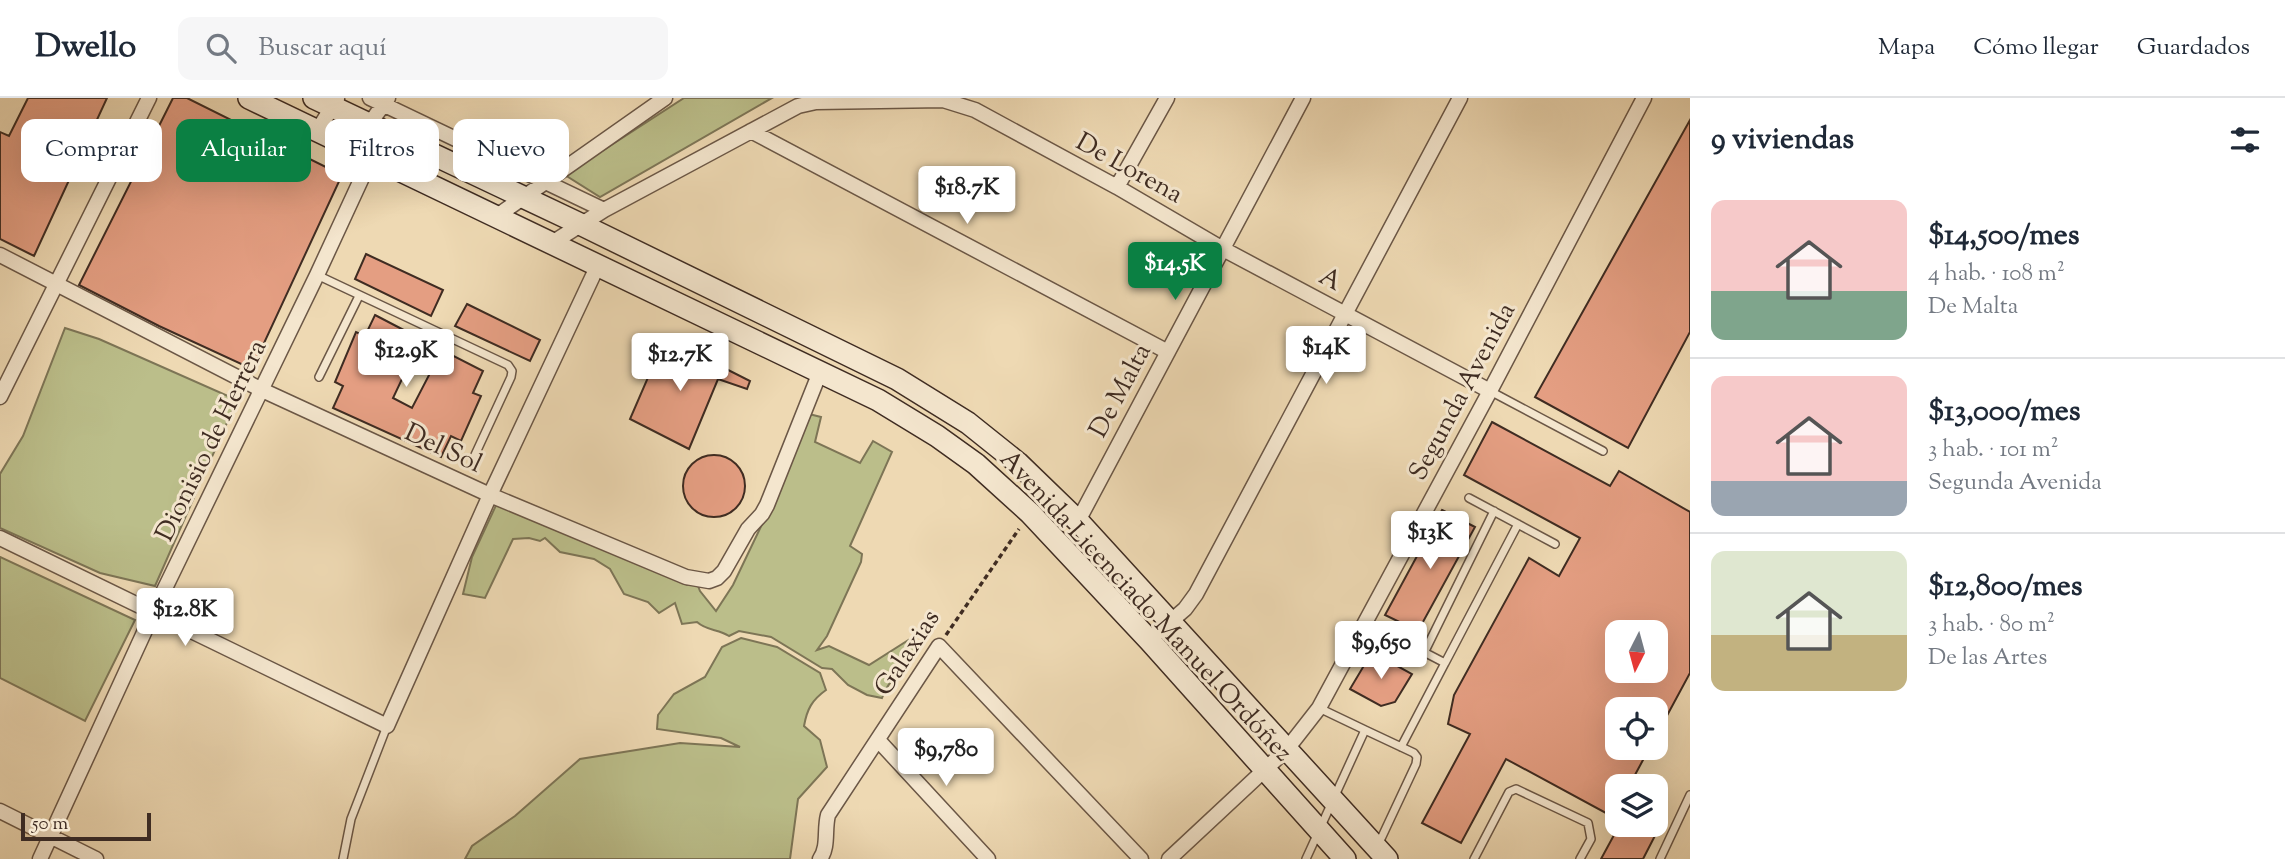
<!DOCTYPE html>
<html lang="es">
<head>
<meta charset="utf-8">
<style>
  body { margin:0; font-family:"Sorts Mill Goudy",serif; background:#f6f6f7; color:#1f2937; height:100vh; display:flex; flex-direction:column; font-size:26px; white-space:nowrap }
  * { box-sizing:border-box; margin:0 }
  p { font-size:23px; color:#747a83 }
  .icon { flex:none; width:38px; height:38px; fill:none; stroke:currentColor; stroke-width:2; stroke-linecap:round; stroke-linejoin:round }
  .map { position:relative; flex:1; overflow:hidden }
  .panel { display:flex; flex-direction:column; background:#fff; width:595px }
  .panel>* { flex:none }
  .hud { position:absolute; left:21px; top:21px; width:665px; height:63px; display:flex; gap:14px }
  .needle { width:46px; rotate:186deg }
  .tools { position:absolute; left:1605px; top:522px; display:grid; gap:14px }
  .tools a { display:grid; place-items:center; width:63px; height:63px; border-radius:14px; background:#fff; box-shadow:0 7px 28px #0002; font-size:35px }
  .scale { position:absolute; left:21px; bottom:18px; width:130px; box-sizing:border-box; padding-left:7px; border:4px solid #3f2c22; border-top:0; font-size:19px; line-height:24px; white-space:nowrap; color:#3f2c22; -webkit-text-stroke:5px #f4e6ce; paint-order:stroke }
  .price { position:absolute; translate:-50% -60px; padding:0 16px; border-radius:7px; background:#fff; color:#222; font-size:23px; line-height:46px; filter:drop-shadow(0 2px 4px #0008) }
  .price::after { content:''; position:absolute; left:50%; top:42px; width:21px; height:16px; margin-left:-10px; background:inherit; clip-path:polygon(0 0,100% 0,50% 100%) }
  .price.selected { background:#0b8043; color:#fff }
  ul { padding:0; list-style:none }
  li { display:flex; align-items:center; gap:21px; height:175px; padding:0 21px }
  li+li { border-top:2px solid #e0e1e3 }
  li span { display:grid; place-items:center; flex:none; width:196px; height:140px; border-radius:14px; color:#555 }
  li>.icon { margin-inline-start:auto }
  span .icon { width:84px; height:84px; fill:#fffc; stroke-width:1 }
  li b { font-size:30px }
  h2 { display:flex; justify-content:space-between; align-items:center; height:84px; padding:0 21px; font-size:30px }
  .chip { padding:0 24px; border-radius:14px; background:#fff; box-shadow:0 7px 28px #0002; font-size:24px; line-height:63px }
  .chip.selected { background:#0b8043; color:#fff }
  header { display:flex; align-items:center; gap:42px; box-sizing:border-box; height:98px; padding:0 35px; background:#fff; border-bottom:2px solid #e0e1e3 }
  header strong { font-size:33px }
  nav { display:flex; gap:38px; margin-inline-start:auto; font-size:24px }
  .search { width:490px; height:63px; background:#f6f6f7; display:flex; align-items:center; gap:18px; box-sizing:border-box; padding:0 24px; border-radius:14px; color:#747a83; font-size:26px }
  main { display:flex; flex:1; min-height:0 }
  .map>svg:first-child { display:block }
</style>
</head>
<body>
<header>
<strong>Dwello</strong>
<div class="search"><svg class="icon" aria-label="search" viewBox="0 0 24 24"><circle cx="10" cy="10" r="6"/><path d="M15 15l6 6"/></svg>Buscar aquí</div>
<nav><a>Mapa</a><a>Cómo llegar</a><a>Guardados</a></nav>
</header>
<main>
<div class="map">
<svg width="1690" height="761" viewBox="0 0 1690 761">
  <rect width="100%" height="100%" fill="#eed9b3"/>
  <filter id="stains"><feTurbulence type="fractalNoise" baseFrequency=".00286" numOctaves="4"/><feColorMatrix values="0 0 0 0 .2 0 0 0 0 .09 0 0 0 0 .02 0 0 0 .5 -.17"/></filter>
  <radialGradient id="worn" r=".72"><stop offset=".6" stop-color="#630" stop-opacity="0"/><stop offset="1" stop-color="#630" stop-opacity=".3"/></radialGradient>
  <!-- green -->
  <path fill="#bbbe8a" stroke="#7d7556" stroke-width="2" d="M684 0H772L600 99 565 77Z
    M65 230 99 241 237 302 155 488 100 475 0 430V376L23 338Z
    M809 316 821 319 815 344 860 365 873 343 892 354 850 448 862 456 861 464 827 538 817 552 829 548 869 567 910 541C926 560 901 572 891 584 887 588 884 595 882 600L867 597 848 587 832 571 822 570 771 539 739 533 729 538C718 531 707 533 697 524L682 526 675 505 659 515 648 504 624 496 610 471 594 461 560 454 545 440 540 443 529 440 513 441 485 500 463 496 472 459 498 403 663 474 687 487 696 483 700 493 716 513 733 487 776 397Z
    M0 459 135 522 85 623 0 580Z
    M741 540 777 549 820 575 826 592C812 602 807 611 804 628L820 642 827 669 798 701 790 761H465L472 748 515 718 580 661 680 645 740 649 721 640 657 631 658 617 674 596 705 579 722 549Z"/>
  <!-- building -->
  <path fill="#e49e82" stroke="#3f2c22" stroke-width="2" fill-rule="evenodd" d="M28 0H107L34 158 0 141V34L9 38Z
    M173 0H187L342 77 252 271 159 228 79 187Z
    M1690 22V234L1628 350 1535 299Z
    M366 156 443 192 431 218 355 181Z
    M467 206 540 242 530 263 455 228Z
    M375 217 421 241 393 300 412 310 442 252 483 273 473 295 481 298 461 343 451 338 441 359 333 310 343 288 335 284 356 234 365 238Z
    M665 240 750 283 747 291 718 281 689 351 630 321Z
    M1492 324 1610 388 1619 373 1690 414V575L1656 638V611H1617V649H1650L1629 688H1617V721L1506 661 1461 745 1422 725 1470 636 1448 626 1454 597 1529 460 1559 478 1580 440 1464 377ZM1617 534H1656V572H1617Z
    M683 388a31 31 0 1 1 62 0a31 31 0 1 1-62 0Z
    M1442 412 1475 429 1418 533 1385 517Z
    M1372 554 1412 576 1395 604 1381 608 1350 591Z
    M1620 726H1661L1643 761H1601Z"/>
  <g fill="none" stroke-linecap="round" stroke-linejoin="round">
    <defs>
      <path id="lane" d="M317 177 508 267 512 273 511 279 474 359
        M319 279 359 198
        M1490 293 1603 353
        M1469 400 1555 446
        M1391 537 1445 565 1518 426
        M1424 555 1494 413
        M1319 610 1365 632
        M1401 649 1445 565
        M343 761 351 721 387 628
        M1306 761 1365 632 1414 655 1417 659 1416 666 1379 745
        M1474 761 1509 694 1516 691 1588 725 1591 741 1580 761
        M1660 761 1690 697"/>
      <path id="street" d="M370 0 604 112
        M318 32 337 1
        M751 33 1168 254
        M353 49 388 0
        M1117 89 1167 0
        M497 118 665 0
        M552 145 604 112 798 8 816 4 943 2 975 12 1117 89 1223 151 1490 293
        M0 157 262 292 490 397 686 479 709 483 717 480 724 473 748 431 762 416 767 407 820 274
        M0 299 149 0
        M1078 423 1303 0
        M0 440 387 628 490 397 598 167
        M1149 542 1185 511 1196 496 1460 0
        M878 642 988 761
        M0 713 96 761
        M40 761 153 515 317 177 372 58
        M820 761C829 748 824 732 828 717L939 548 1141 761
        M1169 761 1287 651 1319 610 1490 293 1644 0"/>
      <path id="secondary" d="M249 0 878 302 937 338 976 366 1030 415 1149 542 1345 761
        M314 0 580 126 897 281 968 325 1018 365 1078 423 1387 761"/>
    </defs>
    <!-- lane casing -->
    <use href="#lane" stroke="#6b5746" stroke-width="10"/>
    <!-- street casing -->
    <use href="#street" stroke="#6b5746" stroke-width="17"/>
    <!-- secondary casing -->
    <use href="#secondary" stroke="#3f2c22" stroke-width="24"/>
    <!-- path -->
    <path stroke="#3f2c22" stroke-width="3.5" stroke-dasharray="5 3.5" stroke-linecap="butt" d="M946 537 1019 431"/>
    <!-- lane -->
    <use href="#lane" stroke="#f4e6ce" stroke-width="7"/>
    <!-- street -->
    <use href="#street" stroke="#f4e6ce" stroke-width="14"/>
    <!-- secondary -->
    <use href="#secondary" stroke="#f4e6ce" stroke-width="21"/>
  </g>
  <g text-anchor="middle" stroke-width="6" stroke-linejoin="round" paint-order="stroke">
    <!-- street labels -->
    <g font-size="26" fill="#3f2c22" stroke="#f4e6ce">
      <text transform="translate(1130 69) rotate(29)" y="9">De Lorena</text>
      <text transform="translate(1331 180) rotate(28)" y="9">A</text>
      <text transform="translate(1119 292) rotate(-62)" y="9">De Malta</text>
      <text transform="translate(1461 293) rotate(-62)" y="9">Segunda Avenida</text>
      <text transform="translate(210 342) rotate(-64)" y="9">Dionisio de Herrera</text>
      <text transform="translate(444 349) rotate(25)" y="9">Del Sol</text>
      <text transform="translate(1147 507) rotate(47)" y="9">Avenida Licenciado Manuel Ordóñez</text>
      <text transform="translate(906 554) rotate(-57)" y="9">Galaxias</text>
    </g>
  </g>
  <rect width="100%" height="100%" filter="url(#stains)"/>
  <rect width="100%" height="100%" fill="url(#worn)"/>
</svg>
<div class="tools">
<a><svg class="needle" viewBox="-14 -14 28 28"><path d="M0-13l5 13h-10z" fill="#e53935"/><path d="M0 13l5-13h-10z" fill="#747a83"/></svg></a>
<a><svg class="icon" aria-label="locate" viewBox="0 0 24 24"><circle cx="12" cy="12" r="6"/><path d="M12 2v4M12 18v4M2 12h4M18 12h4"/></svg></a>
<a><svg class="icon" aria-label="layers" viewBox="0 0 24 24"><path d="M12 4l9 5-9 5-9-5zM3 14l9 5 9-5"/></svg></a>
</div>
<div class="scale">50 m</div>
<b class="price" style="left:967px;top:128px">$18.7K</b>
<b class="price selected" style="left:1175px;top:204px">$14.5K</b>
<b class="price" style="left:1326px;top:288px">$14K</b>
<b class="price" style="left:406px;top:291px">$12.9K</b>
<b class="price" style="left:680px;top:295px">$12.7K</b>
<b class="price" style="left:1430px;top:473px">$13K</b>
<b class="price" style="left:185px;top:550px">$12.8K</b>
<b class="price" style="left:1381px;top:583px">$9,650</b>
<b class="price" style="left:946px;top:690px">$9,780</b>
<div class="hud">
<a class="chip">Comprar</a>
<a class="chip selected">Alquilar</a>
<a class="chip">Filtros</a>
<a class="chip">Nuevo</a>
</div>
</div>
<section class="panel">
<h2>9 viviendas<svg class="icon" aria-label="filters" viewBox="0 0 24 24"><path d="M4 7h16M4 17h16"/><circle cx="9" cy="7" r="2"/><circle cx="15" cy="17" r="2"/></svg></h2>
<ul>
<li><span style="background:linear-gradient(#f6c9c9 65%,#7fa58c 0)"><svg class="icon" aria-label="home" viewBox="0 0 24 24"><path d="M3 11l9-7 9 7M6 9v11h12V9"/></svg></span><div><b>$14,500/mes</b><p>4 hab. · 108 m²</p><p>De Malta</p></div></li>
<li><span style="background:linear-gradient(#f6c9c9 75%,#9aa5b1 0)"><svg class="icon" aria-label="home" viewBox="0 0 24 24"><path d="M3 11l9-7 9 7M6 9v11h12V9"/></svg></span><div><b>$13,000/mes</b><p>3 hab. · 101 m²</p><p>Segunda Avenida</p></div></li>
<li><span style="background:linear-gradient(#dfe7d0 60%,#c2b280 0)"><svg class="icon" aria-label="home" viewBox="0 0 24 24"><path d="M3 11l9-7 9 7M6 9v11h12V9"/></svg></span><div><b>$12,800/mes</b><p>3 hab. · 80 m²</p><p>De las Artes</p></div></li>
</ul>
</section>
</main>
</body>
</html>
